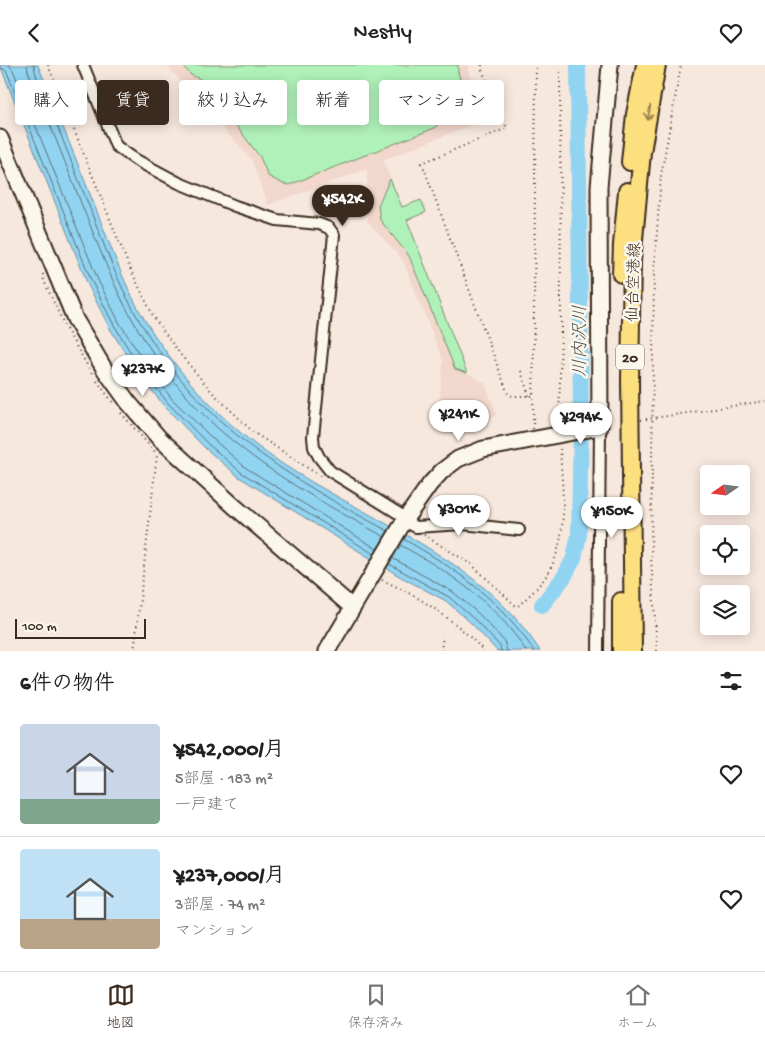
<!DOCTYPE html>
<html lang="ja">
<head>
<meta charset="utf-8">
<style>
  body { margin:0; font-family:"Gochi Hand","Klee One",sans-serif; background:#f2f2f2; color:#222; height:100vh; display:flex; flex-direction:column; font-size:19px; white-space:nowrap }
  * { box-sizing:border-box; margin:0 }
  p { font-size:16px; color:#767676 }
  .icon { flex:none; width:28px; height:28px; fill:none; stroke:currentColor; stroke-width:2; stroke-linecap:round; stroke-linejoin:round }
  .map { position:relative; height:586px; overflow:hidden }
  .side { display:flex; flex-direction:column; background:#fff; flex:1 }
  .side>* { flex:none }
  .top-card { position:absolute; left:15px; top:15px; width:500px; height:45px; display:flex; gap:10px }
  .needle { width:32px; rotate:256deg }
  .fabs { position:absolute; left:700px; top:400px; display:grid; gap:10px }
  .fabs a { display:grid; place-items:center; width:50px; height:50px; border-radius:5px; background:#fff; box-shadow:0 2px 12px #0003; font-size:25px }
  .scale { position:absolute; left:15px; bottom:12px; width:131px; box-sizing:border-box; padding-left:5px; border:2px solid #3b2a1e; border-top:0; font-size:14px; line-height:18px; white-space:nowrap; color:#3b2a1e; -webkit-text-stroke:4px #fbf7ec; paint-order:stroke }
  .price { position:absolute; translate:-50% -42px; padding:0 11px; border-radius:18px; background:#fff; color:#222; font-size:16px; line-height:32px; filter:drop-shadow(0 1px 2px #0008) }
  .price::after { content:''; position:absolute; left:50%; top:30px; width:15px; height:11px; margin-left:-8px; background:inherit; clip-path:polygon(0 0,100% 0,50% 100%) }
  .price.current { background:#3b2a1e; color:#fff }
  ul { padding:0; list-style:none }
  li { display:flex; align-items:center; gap:15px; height:125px; padding:0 20px }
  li+li { border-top:1px solid #e0e0e0 }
  li span { display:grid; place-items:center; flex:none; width:140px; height:100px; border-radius:5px; color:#555 }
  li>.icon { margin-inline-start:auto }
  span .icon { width:60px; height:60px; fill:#fffc; stroke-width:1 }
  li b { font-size:21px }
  h2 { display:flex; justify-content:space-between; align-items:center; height:60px; padding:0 20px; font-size:21px }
  .pill { padding:0 18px; border-radius:5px; background:#fff; box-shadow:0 2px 12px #0003; font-size:18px; line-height:45px }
  .pill.current { background:#3b2a1e; color:#fff }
  header { display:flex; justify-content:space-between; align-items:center; height:65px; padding:0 20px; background:#fff; font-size:22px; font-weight:600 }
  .menu { display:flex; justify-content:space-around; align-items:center; height:70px; border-top:1px solid #e0e0e0; background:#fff; font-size:14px; color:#767676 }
  .menu a { display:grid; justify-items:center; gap:2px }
  .menu .current { color:#3b2a1e }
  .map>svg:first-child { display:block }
</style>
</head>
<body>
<header><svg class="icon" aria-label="back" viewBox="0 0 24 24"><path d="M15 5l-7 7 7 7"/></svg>Nestly<svg class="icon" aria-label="heart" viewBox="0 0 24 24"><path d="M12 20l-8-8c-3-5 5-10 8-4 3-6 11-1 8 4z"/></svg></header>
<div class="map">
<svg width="765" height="586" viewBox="0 0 765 586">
  <rect width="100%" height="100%" fill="#f7e8de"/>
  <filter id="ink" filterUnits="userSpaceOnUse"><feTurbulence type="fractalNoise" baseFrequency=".02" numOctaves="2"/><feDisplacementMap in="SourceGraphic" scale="10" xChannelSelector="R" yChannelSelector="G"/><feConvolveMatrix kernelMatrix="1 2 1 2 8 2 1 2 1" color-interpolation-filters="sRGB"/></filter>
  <g filter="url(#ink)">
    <!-- built -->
    <path fill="#f2d7cd" d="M166 0H469V7L487 54 383 95 402 142 421 135 426 147 407 155 467 308 485 318 497 350 450 369 439 341 443 295 402 194 367 156V104L268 140 251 94Z"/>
    <!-- green -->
    <path fill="#b0f1b9" stroke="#768e6c" d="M182 0H458V7L465 31 458 35 460 40 465 38C463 48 456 54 447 58H445L442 52 435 55 437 62 289 120 283 119 268 111 260 92 231 54 225 41 202 15 191 10Z
      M390 114 402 142 421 135 426 147 407 155 467 308 455 304 409 191 380 155 378 140Z"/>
    <!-- water -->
    <path fill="#91d4f2" stroke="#6f909d" d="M0 0H38C56 45 74 89 92 134 107 171 120 210 139 245 169 297 209 344 257 381 348 450 477 485 540 586H497L472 559 446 536 399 511 239 412 205 383 164 341 135 304 109 262 88 220Z"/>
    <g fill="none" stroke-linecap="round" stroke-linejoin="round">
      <!-- shore -->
      <path stroke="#5d6e73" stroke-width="1" d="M9 0 13 5 98 215 119 257 145 298 172 334 213 374 246 403 377 484
        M27 0 28 6C47 51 65 97 83 143 98 179 111 216 130 250 148 284 172 316 198 344 251 399 319 436 385 472
        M34 0C35 12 42 24 47 35 58 62 68 89 79 116 97 160 112 206 135 248 197 357 281 409 388 466
        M0 3 4 4 7 7 92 217 114 260 139 301 168 338 208 379 242 408 374 489
        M403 474C453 501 504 538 534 586
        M400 480C447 505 498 540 526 586
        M392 493 453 527 480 550 504 576 507 586
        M389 499 449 532 475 555 500 581 501 586"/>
      <!-- river -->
      <path stroke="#91d4f2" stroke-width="16" d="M542 540 564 512 574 493 579 470 581 355 578 0"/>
      <defs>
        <path id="street" d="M83 0 116 81 136 95 179 118 235 141 277 155 319 159 329 163 334 170 313 372 314 382 319 392 330 406 406 453
          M404 456 416 462 463 459 519 465
          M598 586 600 362"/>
        <path id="secondary" d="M0 73 75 254 105 305 128 337 159 373 234 441 352 542
          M327 586 406 453 430 419 442 406 458 394 483 384 600 362 599 122 610 0"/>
        <path id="primary" d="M630 97 635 49 645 0
          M621 209 622 180 627 126
          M621 536V586
          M633 586 630 316 632 196 642 87 657 0"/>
      </defs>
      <!-- street casing -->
      <use href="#street" stroke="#3b2a1e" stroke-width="14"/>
      <!-- secondary casing -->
      <use href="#secondary" stroke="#3b2a1e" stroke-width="19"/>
      <!-- primary casing -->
      <use href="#primary" stroke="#3b2a1e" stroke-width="20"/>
      <!-- path -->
      <path stroke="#3b2a1e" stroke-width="2" stroke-dasharray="1 4" stroke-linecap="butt" d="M48 0 128 199 154 253 180 289 211 326 253 367 323 413
        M482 0V5L507 63 422 98 508 329 512 331H533
        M43 209 44 216 66 264 93 310
        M521 306 529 331
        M97 316 113 338
        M121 348 157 389
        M641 355 765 336
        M559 358 561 264 560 0
        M533 364 536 0
        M424 470 471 499 517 542C524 535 533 528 539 520 572 483 562 428 560 382
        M382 515C421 532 455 555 484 586
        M134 586 157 390
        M441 586 443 571
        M657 586 651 492 654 208 661 110 681 0"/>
      <!-- street -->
      <use href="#street" stroke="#fbf7ec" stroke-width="10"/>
      <!-- secondary -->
      <use href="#secondary" stroke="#fbf7ec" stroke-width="15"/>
      <!-- primary -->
      <use href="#primary" stroke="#fce080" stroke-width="16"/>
    </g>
    <!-- one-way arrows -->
    <defs><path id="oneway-shaft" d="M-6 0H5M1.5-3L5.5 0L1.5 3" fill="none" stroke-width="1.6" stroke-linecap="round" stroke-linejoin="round" transform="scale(1.25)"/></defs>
    <use stroke="#9c854f" href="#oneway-shaft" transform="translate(649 48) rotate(100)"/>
  </g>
  <g text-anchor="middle" stroke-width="5" stroke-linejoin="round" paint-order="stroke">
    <!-- shield labels -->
    <rect fill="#fbf7ec" stroke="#75685c" stroke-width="1" x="616" y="279.5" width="28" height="25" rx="4"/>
    <g font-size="15" font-weight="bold" fill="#3b2a1e">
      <text x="630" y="297">20</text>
    </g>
    <!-- street labels -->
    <g font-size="16" fill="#3b2a1e" stroke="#fbf7ec">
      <text transform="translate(632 217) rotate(-88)" y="6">仙台空港線</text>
    </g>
    <!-- water labels -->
    <g font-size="18" font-style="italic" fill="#505453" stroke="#fbf7ec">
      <text transform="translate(579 276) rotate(-90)" y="6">川内沢川</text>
    </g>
  </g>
</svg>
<div class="fabs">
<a><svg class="needle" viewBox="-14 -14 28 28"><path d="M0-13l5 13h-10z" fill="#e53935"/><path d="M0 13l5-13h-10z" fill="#767676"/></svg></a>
<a><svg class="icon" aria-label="locate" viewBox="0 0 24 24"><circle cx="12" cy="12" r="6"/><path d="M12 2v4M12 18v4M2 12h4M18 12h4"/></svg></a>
<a><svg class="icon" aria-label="layers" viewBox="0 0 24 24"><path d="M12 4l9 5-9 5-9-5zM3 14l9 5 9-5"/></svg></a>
</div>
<div class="scale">100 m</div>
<b class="price current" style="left:343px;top:162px">¥542K</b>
<b class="price" style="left:143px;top:332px">¥237K</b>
<b class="price" style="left:459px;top:377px">¥241K</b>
<b class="price" style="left:581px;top:380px">¥294K</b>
<b class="price" style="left:459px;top:472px">¥301K</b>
<b class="price" style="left:612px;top:474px">¥150K</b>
<div class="top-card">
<a class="pill">購入</a>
<a class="pill current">賃貸</a>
<a class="pill">絞り込み</a>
<a class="pill">新着</a>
<a class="pill">マンション</a>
</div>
</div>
<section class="side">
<h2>6件の物件<svg class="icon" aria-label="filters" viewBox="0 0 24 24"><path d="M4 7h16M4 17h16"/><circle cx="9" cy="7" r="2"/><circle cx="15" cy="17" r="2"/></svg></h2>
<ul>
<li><span style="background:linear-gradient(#c9d6e8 75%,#7fa58c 0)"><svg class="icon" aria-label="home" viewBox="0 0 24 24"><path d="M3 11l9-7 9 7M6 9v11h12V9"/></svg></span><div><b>¥542,000/月</b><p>5部屋 · 183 m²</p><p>一戸建て</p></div><svg class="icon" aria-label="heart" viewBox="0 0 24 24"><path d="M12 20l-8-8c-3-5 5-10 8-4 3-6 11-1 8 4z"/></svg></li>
<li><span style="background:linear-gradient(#bfe0f5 70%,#b9a48a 0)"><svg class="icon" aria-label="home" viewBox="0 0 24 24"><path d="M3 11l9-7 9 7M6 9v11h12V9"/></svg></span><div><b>¥237,000/月</b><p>3部屋 · 74 m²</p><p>マンション</p></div><svg class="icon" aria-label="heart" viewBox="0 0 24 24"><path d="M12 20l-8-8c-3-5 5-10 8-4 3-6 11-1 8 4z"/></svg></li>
</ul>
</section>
<nav class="menu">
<a class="current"><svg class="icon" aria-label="map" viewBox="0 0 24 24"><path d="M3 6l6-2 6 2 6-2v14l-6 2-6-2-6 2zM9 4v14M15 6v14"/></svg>地図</a>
<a><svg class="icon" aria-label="saved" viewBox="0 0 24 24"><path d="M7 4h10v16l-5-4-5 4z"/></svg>保存済み</a>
<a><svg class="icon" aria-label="home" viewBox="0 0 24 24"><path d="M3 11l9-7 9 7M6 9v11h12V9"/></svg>ホーム</a>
</nav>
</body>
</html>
